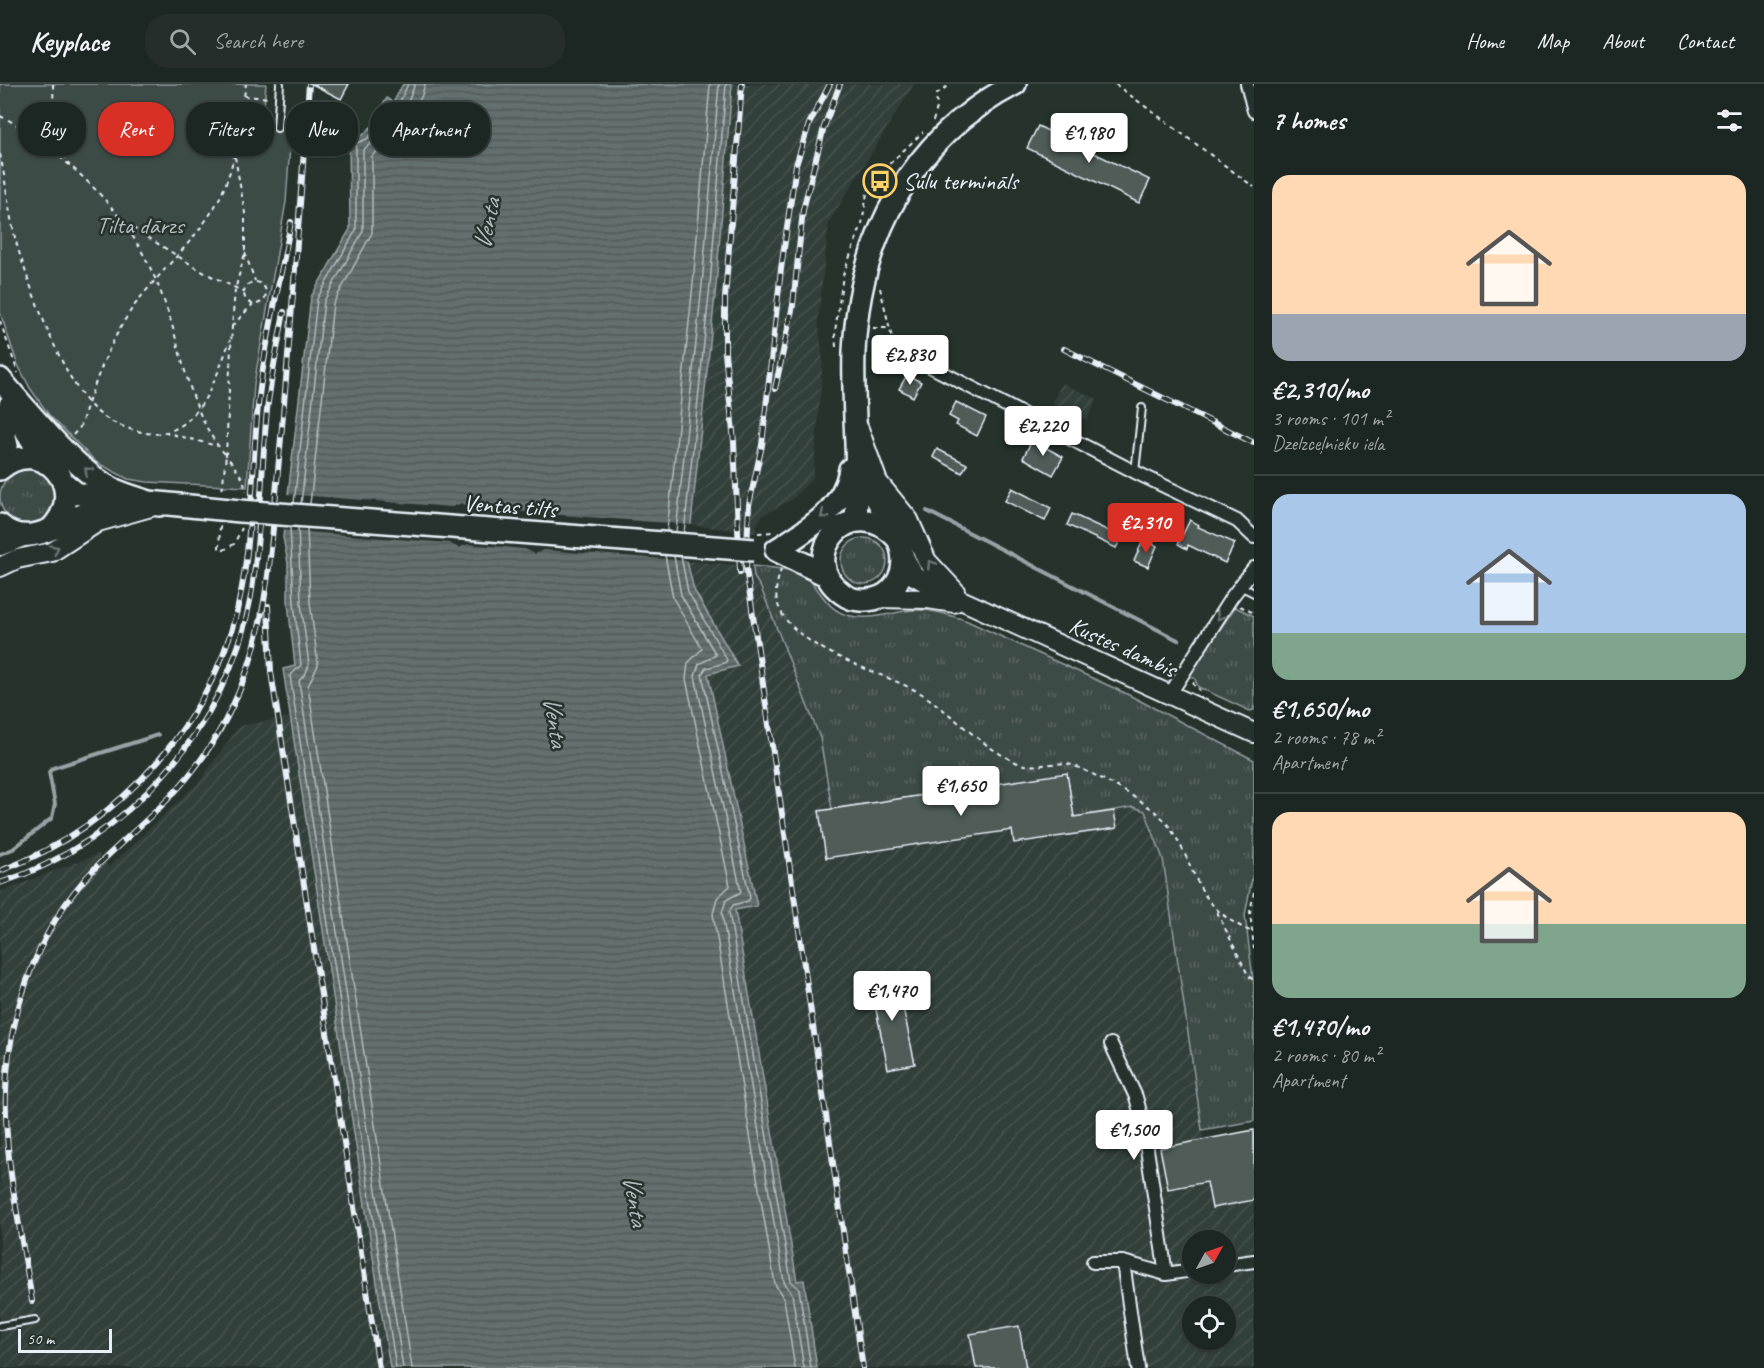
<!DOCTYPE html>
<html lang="en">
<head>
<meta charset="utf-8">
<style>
  body { margin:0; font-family:Caveat,sans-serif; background:#252e2a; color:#f1f3f6; height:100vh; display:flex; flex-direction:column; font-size:22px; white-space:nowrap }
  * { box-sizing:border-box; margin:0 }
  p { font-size:20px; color:#a0a5a5 }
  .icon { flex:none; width:33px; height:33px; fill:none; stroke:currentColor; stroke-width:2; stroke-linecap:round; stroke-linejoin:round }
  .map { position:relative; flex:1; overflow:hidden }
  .details { display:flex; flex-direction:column; background:#1c2622; width:510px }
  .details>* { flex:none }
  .banner { position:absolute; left:18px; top:18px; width:570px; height:54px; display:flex; gap:12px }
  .needle { width:39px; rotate:50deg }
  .fabs { position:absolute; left:1182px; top:1146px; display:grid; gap:12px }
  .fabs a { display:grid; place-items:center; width:54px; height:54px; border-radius:50%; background:#1c2622; box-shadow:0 2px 4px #0004,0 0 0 2px #3a4340; font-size:30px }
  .scale { position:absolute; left:18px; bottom:15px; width:94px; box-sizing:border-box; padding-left:6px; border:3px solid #e8f1f8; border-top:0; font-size:16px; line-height:21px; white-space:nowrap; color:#e8f1f8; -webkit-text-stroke:4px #26332d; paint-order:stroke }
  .price { position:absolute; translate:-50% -51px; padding:0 14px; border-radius:6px; background:#fff; color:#222; font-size:20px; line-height:39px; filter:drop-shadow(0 2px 3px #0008) }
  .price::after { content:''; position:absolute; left:50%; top:36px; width:18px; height:14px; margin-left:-9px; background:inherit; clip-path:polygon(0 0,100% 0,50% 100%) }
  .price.selected { background:#d93025; color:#fff }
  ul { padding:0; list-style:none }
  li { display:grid; align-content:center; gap:12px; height:318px; padding:0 18px }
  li+li { border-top:2px solid #3a4340 }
  li span { display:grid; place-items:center; height:186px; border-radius:18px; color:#555 }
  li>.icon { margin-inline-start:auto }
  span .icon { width:108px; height:108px; fill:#fffc; stroke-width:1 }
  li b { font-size:26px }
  h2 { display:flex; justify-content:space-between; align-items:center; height:72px; padding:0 18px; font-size:26px }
  .pill { padding:0 21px; border-radius:24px; background:#1c2622; box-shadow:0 2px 4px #0004,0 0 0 2px #3a4340; font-size:21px; line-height:54px }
  .pill.selected { background:#d93025; color:#fff }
  header { display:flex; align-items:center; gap:36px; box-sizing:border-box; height:84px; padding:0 30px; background:#1c2622; border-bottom:2px solid #3a4340 }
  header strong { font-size:28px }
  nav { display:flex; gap:33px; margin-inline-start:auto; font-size:21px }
  .search { width:420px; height:54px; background:#252e2a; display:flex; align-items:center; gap:15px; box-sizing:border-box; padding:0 21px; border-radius:24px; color:#a0a5a5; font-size:22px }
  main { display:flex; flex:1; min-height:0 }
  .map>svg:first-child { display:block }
</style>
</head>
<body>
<header>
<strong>Keyplace</strong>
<div class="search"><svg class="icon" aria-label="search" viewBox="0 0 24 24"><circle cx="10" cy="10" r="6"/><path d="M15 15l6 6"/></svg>Search here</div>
<nav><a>Home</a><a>Map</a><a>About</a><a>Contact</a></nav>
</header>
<main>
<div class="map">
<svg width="1254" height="1284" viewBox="0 0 1254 1284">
  <defs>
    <pattern id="industrial-furrows" width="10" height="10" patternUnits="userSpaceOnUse" patternTransform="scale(1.5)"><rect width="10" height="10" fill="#333f3a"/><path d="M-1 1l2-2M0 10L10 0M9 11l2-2" fill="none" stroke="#47524e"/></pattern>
    <pattern id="grass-tufts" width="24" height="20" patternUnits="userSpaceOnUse" patternTransform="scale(1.5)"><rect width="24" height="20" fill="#3e4b47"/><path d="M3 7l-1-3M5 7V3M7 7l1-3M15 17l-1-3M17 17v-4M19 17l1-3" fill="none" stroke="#5a6562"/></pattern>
    <pattern id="water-rules" width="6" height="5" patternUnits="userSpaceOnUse" patternTransform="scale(1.5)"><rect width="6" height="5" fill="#636f6d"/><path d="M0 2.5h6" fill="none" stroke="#535a5a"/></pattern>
  </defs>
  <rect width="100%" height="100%" fill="#26332d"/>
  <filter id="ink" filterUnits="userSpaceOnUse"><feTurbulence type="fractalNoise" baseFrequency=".0167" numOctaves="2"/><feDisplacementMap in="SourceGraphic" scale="12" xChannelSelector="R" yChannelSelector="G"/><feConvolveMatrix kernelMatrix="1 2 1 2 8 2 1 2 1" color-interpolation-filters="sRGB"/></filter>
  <g filter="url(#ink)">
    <!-- industrial -->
    <path fill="url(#industrial-furrows)" fill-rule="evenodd" d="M732 0H914L829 138 818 237 823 277 813 394 791 416 763 431 756 442V449L691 441 716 202Z
      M1062 299 1097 315 1087 336 1052 319Z
      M687 477 753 482 754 493 761 504 820 654 832 725 1067 689 1114 727 1133 723 1145 727 1163 775 1203 1055 1254 1046V1284H817L804 1197H798L735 826 757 821 708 590 738 581 694 506ZM1192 1156H1226V1190H1192ZM1192 1222H1226V1256H1192Z
      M290 633 390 1284H0V808L98 770 109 783 200 697 239 642Z"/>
    <!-- grass -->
    <path fill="url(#grass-tufts)" stroke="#939ea0" stroke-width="1.5" d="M0 413a28 28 0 1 1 56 0a28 28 0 1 1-56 0Z
      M841 477a23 23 0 1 1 46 0a23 23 0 1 1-46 0Z
      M753 482C769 484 795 484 807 494 822 507 826 525 847 531 871 538 892 527 915 526 932 525 949 531 965 536L1125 609 1254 676V784L1245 831 1254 903V1037L1202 1046 1163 775 1145 727 1133 723 1074 733 1067 690 832 725 820 654 761 504 754 493Z
      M1235 523 1254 532V626L1250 627 1198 603 1195 595 1189 591Z"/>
    <!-- park -->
    <path fill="#3e4b47" stroke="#939ea0" stroke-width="1.5" d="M0 0H266L262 45 291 47 286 118 254 300 247 403 147 398 128 395 96 378 49 331 30 304 17 279 0 228Z"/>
    <!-- water -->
    <path fill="url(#water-rules)" stroke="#98a3a5" stroke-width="1.5" d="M403 0H732L716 202 687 477 694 506 738 582 708 590 757 822 735 826 797 1197 804 1196 817 1284H390L283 585 295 582 288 519V479L283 453 311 213 350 145 349 52 363 51 376 38V30L387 14 393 19Z"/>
    <!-- pier -->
    <path fill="#26332d" d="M286 410 452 423 462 419 470 424 527 428 537 425 546 430 694 441 690 477 543 466 535 470 525 465 468 460 459 464 449 459 281 446Z"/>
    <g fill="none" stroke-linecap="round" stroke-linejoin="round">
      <!-- shore -->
      <path stroke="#b3bdc0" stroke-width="1.5" d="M294 419 317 215 356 146V59L367 55 380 42 387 25 398 22 408 0
        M301 420 324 217 363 147V66L386 47 390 33 405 26 415 0
        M310 420 333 220 372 149V72L392 53 399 41 412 31 422 11 425 0
        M290 443 294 519 301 581 290 592 396 1284
        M298 443 301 519 309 581 306 589 299 597 403 1284
        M307 444 310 518 318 581 308 602 412 1284
        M667 447 693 200 710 0
        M676 448 702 201 719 0
        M684 449 710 201 726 0
        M665 471 673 514 702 565 688 579 686 595 730 802 717 814 713 830 775 1200 784 1215 795 1284
        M674 472 681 511 716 571 699 580 695 592 741 808 726 816 722 829 784 1198 792 1210 804 1284
        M681 472 688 508 727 576 725 579 706 584 702 590 750 814 748 817 733 821 729 828 791 1197 799 1205 811 1284"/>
      <!-- stream -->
      <path stroke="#98a3a5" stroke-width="4" d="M927 427 1178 556
        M0 770 13 765 52 734 55 720 49 688 53 684 158 651"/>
    </g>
    <!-- building -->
    <path fill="#505c59" stroke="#e8f1f8" stroke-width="1.5" d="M312 0H349L341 15Z
      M1038 42 1150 96 1139 119 1027 64Z
      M907 291 921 298 913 313 899 305Z
      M956 318 986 333 977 352 956 341 958 337 949 332Z
      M1032 356 1063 373 1053 391 1023 374Z
      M937 365 967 380 962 389 933 373Z
      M1012 404 1051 424 1045 437 1005 417Z
      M1072 430 1122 453 1116 464 1067 441Z
      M1190 436 1199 441 1198 443 1235 459 1225 479 1188 461 1187 465 1178 460Z
      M1143 456 1157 462 1148 483 1134 477Z
      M1067 689 1074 733 1114 727 1117 744 1014 759 1012 746 826 774 819 727Z
      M896 890 915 980 888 985 870 896Z
      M1254 1046V1116L1212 1124 1207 1098 1168 1105 1160 1064Z
      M1019 1242 1026 1284H976L970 1250Z"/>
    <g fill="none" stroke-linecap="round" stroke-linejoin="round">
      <defs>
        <path id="lane" d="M277 44 280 0
          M1135 388 1142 324
          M1240 502 1254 509
          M0 1242 35 1236"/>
        <path id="street" d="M1247 0 1254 27
          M895 264 1135 388 1237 437 1254 453
          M1170 610 1231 514 1254 484
          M1111 960 1136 1013 1143 1039 1166 1190
          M1093 1178H1123L1166 1190 1192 1186
          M1123 1178 1138 1284
          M1226 1181 1254 1177"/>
        <path id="primary" d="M859 345 878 398 909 436 927 477 955 507
          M0 462 23 453
          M905 474 914 492 939 506 1254 649
          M0 483 17 475 52 468 98 438 158 421
          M878 514 928 515 954 519"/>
        <path id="highway" d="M0 295C29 328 76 388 115 406 128 412 145 416 159 421
          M10 321 46 379
          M0 330 7 362 0 380
          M863 383C871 421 921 462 896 500 891 507 883 513 874 515 864 517 852 517 843 510 793 475 851 402 899 456
          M0 385C41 350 91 404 51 445
          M64 399 76 409 88 412 240 427
          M856 436C860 380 852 323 854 268 859 153 911 54 1015 0
          M0 441C32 472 77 424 113 421
          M776 466C808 445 844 426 850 385
          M776 466 826 491"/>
      </defs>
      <!-- lane casing -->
      <use href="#lane" stroke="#e8f1f8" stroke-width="10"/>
      <!-- street casing -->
      <use href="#street" stroke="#e8f1f8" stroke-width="16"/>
      <!-- primary casing -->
      <use href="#primary" stroke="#e8f1f8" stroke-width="22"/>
      <!-- highway casing -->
      <use href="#highway" stroke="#e8f1f8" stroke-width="26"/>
      <!-- path -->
      <path stroke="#e8f1f8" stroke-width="2" stroke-dasharray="4.5 4.5" stroke-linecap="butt" d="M53 0 54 37 66 77
        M1115 0 1254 103
        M244 12 271 14
        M0 32C22 42 41 58 60 73 119 122 150 168 172 241 184 282 196 340 226 371L222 408
        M933 37 937 24 936 11 950 0
        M0 70C7 102 9 136 19 168 33 211 65 304 100 330 113 340 130 346 146 349 197 357 217 292 230 256
        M235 73 245 129V169L235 206 232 242 226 371 243 395 246 408
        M125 139 203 188 244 208
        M245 169 255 197
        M244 209a11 11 0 1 1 22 0a11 11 0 1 1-22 0Z
        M880 204 892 254
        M0 237 18 289
        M232 242 253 220
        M873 244H889
        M836 263 835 248 843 191 862 140 867 109 878 85 885 84 923 48
        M164 348 217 362
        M73 351 80 343C93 304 109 257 134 222 162 184 200 154 221 111 237 77 240 36 246 0
        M220 442 219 465 224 466 234 460 242 444
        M758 449 773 448
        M781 485C779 492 776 501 776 508 776 563 884 587 922 610 954 631 982 664 1018 679 1034 686 1056 676 1072 681 1094 689 1150 719 1165 737 1200 782 1189 820 1252 848
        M1240 522 1254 529
        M1193 598 1195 604 1200 606
        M1254 808 1250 828 1254 865
        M1217 828 1248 891 1254 897"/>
      <!-- lane -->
      <use href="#lane" stroke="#26332d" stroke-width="6"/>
      <!-- street -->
      <use href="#street" stroke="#26332d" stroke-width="12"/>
      <!-- primary -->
      <use href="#primary" stroke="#26332d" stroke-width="18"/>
      <!-- highway -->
      <use href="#highway" stroke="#26332d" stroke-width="21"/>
      <defs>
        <path id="rail" d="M830 0 809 40 796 81 781 185 762 361 749 421 746 484 863 1284
          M1064 265 1254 359
          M775 305 793 221 803 126 824 43 840 0
          M740 488 734 358 725 269V214L742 0
          M268 522 271 588 379 1284
          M0 787C123 741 219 633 242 503 253 440 252 375 259 312 266 254 280 196 291 138
          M0 799C127 758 228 644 251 512 261 451 261 388 267 326 271 293 278 261 284 228
          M32 1217C23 1156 7 1091 6 1029 3 943 34 847 95 784 120 759 147 737 171 712 207 674 234 627 250 578 271 510 273 435 280 365 291 243 300 122 309 0"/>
      </defs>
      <!-- rail casing -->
      <use href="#rail" stroke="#e8f1f8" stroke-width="6"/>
      <!-- rail -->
      <use href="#rail" stroke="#26332d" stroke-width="4" stroke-dasharray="11" stroke-linecap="butt"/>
      <defs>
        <path id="highway-bridge" d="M240 427 754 466"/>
      </defs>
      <!-- highway-bridge casing -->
      <use href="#highway-bridge" stroke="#e8f1f8" stroke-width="26" stroke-linecap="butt"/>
      <!-- highway-bridge -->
      <use href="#highway-bridge" stroke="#26332d" stroke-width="21"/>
    </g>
    <!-- one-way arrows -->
    <defs><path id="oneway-chevron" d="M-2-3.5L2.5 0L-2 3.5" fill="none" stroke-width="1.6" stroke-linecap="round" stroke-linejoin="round" transform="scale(1.5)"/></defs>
    <g stroke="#6a7674">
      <use href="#oneway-chevron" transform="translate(88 387) rotate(-138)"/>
      <use href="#oneway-chevron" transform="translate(824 431) rotate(140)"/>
      <use href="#oneway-chevron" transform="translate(55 465) rotate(-27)"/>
      <use href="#oneway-chevron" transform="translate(931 480) rotate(-123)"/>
      <use href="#oneway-chevron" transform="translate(1220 532) rotate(123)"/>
    </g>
  </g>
  <!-- icons -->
  <defs>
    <symbol id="bus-ring" viewBox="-11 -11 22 22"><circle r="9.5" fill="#26332d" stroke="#ffd166" stroke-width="1.5"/><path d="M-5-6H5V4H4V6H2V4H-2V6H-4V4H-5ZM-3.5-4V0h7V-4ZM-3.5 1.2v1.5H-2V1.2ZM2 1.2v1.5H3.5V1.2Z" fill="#ffd166"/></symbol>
  </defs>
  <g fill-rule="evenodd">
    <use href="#bus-ring" x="861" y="78" width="38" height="38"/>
  </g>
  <g text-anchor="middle" stroke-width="5" stroke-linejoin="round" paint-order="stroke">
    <!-- poi labels -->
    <g font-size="24" fill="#e8f1f8" stroke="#26332d" text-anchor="start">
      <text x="903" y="105">Sulu termināls</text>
    </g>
    <!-- park labels -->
    <g font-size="24" fill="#b5bfc3" stroke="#26332d">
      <text x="140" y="149">Tilta dārzs</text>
    </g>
    <!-- street labels -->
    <g font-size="24" fill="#e8f1f8" stroke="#26332d">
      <text transform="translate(510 422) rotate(4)" y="8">Ventas tilts</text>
      <text transform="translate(1123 563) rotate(24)" y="8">Kustes dambis</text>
    </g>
    <!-- water labels -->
    <g font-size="26" font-style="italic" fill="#b3bdc0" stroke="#26332d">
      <text transform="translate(486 140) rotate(-78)" y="9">Venta</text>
      <text transform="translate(556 637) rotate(81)" y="9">Venta</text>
      <text transform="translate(636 1116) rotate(80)" y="9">Venta</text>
    </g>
  </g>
</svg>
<div class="fabs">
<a><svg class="needle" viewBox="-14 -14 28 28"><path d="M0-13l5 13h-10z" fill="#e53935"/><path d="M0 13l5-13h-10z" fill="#a0a5a5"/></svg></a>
<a><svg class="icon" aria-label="locate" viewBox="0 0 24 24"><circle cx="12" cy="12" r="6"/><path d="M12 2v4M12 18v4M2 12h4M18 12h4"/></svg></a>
</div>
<div class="scale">50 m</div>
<b class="price" style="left:1089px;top:80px">€1,980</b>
<b class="price" style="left:910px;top:302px">€2,830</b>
<b class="price" style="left:1043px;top:373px">€2,220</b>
<b class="price selected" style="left:1146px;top:470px">€2,310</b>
<b class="price" style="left:961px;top:733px">€1,650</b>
<b class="price" style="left:892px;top:938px">€1,470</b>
<b class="price" style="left:1134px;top:1077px">€1,500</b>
<div class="banner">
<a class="pill">Buy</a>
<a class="pill selected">Rent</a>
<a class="pill">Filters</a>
<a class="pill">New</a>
<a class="pill">Apartment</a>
</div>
</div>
<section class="details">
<h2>7 homes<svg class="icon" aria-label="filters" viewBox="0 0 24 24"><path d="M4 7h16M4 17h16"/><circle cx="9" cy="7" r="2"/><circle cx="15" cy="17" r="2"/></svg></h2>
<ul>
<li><span style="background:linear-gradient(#ffd9b3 75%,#9aa5b1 0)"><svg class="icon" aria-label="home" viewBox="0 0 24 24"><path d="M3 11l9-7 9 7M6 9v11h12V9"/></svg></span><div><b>€2,310/mo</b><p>3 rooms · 101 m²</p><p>Dzelzceļnieku iela</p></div></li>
<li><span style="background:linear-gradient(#a9c7e8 75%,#7fa58c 0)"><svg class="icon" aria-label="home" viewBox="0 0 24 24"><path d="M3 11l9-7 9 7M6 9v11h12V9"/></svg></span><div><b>€1,650/mo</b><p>2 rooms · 78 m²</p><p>Apartment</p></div></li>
<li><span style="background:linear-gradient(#ffd9b3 60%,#7fa58c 0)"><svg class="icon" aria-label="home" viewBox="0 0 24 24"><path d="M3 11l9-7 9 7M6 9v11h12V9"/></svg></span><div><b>€1,470/mo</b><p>2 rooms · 80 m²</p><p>Apartment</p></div></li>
</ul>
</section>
</main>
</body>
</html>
